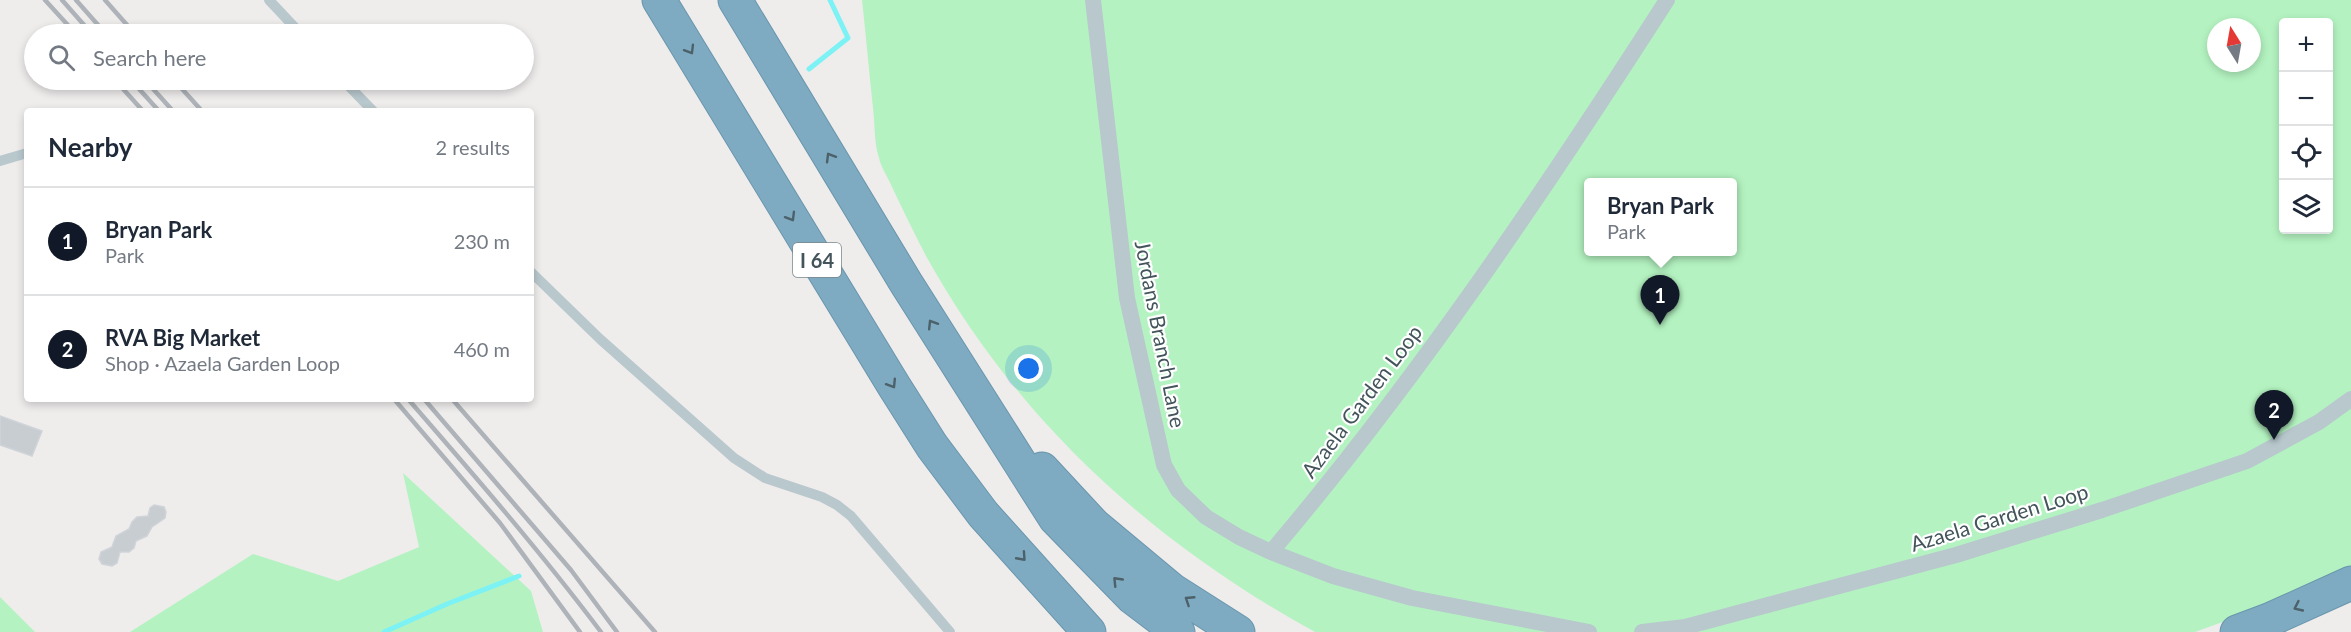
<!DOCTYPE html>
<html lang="en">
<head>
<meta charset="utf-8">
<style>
  :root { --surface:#fff; --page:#f2f2f3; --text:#1f2937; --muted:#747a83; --line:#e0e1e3; --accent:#111827 }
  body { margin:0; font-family:Lato,sans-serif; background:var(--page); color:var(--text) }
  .controls { position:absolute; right:18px; top:18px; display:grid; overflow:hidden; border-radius:6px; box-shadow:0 3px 9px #0003 }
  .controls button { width:54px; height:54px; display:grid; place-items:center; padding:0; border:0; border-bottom:2px solid var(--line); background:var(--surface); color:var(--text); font:30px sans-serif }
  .compass { position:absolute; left:2207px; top:18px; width:54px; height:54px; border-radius:50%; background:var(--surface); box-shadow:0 3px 9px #0003; rotate:349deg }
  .you { position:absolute; left:1029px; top:369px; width:21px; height:21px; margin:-15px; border:4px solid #fff; border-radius:50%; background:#1a73e8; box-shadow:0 0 0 9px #1a73e833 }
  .badge { display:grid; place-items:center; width:39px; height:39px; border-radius:50%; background:var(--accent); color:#fff; font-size:20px; font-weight:700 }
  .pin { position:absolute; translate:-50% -50px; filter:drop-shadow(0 2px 3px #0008) }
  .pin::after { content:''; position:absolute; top:32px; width:21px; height:18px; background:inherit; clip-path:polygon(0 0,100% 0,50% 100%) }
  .popup { position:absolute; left:1584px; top:178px; width:153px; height:78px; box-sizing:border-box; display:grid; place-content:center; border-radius:6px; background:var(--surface); filter:drop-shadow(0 2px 4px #0005); font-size:20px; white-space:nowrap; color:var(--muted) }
  .popup b { font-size:22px; color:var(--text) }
  .popup::after { content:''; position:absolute; left:50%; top:100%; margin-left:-12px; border:12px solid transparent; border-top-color:var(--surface) }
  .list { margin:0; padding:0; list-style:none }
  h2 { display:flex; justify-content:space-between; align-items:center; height:78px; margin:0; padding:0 24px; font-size:26px }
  h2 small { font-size:20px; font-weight:400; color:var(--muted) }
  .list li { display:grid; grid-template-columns:39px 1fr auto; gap:18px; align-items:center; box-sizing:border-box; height:108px; padding:0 24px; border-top:2px solid var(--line) }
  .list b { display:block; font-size:22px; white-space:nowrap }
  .list p { margin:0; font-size:20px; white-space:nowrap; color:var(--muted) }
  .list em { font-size:20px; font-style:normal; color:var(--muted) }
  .icon { flex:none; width:33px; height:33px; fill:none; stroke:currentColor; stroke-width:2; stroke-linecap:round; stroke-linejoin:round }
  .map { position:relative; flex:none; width:2351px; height:632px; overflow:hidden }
  .search { position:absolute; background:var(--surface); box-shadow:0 3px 9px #0003; left:24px; top:24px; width:510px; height:66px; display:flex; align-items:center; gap:15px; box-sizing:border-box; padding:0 21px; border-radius:33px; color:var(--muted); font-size:22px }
  .panel { position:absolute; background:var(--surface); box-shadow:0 3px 9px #0003; left:24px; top:108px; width:510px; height:294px; border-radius:6px }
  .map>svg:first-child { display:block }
  .green { fill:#b4f3c1; fill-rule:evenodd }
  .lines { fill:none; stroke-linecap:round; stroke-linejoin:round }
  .stream { stroke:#7cf2f5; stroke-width:5 }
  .building { fill:#c8cdd2; stroke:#cfd4d9; stroke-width:1.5 }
  .motorway-casing { stroke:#6996ad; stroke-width:35 }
  .service { stroke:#b8c8cd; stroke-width:10 }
  .pedestrian { stroke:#b8c8cd; stroke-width:16 }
  .motorway { stroke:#7eabc1; stroke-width:33 }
  .rail { stroke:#adb3b8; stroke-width:4.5 }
  .oneway { stroke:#4c616a }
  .labels { text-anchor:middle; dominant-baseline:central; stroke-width:4.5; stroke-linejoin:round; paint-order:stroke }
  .shield { fill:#fff; stroke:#7b878c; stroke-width:1.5 }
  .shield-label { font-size:20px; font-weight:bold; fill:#43545b }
  .street-label { font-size:21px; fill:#43545b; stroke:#fff }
</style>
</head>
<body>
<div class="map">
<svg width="2351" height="632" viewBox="0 0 2351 632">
  <rect width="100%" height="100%" fill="#efecec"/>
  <path class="green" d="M862 0H2351V568L2286 599 2195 632H1315C1151 542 1017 420 926 256 914 233 903 210 892 187 888 177 881 168 879 158 874 143 875 124 873 108 869 72 866 36 862 0ZM2284 22H2328V230H2284ZM2216 27H2252V63H2216ZM1588 182H1732V252H1588Z
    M403 473 531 591 543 632H130L253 554 338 581 419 547Z
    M0 597 35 632H0Z"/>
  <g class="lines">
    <path class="stream" d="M809 69 848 38 830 0
      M384 632 447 604 519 576"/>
  </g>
  <path class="building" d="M0 416 42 431 32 456 0 445Z
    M154 505 164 507 166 512 165 518 152 527 147 536 136 541 134 548 129 552H120L117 563 112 566 102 564 99 559 101 552 112 547 116 536 129 529 132 522 137 517 148 516 150 508Z"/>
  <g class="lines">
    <defs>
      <path id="motorway" d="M659 0 894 386 932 446 983 514 1089 632
        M735 0 906 283 1055 518 1132 597 1178 632
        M1042 469 1094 525 1172 590 1238 632
        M2237 632 2269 620 2351 583"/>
    </defs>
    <use href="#motorway" class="motorway-casing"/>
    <path class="service" d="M269 0 301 34
      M343 80 373 111
      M0 161 27 153
      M531 272 600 339 734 458 765 478 822 497 837 505 851 516 950 632"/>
    <path class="pedestrian" d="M1093 0 1127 298 1164 465 1178 490 1206 517 1239 537 1271 552
      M1589 632 1412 598 1333 576 1271 552C1418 379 1545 190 1667 0
      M1642 632 1685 627 1956 555 2102 510 2247 461 2319 422 2351 399"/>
    <use href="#motorway" class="motorway"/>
    <path class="rail" d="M45 0 76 34
      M62 0 92 34
      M76 0 106 34
      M105 0 135 34
      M115 80 143 111
      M131 80 159 111
      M145 80 173 111
      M174 80 202 111
      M394 399 500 523 580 632
      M408 399C474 475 540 551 601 632
      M424 399 571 570 617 632
      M452 399 655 632"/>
  </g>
  <defs><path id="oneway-chevron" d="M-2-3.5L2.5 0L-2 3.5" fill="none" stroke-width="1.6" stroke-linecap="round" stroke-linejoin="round" transform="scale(1.5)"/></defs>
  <g class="oneway">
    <use href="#oneway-chevron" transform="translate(690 50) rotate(59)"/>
    <use href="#oneway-chevron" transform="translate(830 157) rotate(-121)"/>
    <use href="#oneway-chevron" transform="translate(791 217) rotate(59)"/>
    <use href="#oneway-chevron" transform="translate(932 324) rotate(-122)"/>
    <use href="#oneway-chevron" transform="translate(892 384) rotate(58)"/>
    <use href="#oneway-chevron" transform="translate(1022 557) rotate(48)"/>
    <use href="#oneway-chevron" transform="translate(1117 581) rotate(-134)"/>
    <use href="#oneway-chevron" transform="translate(1189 600) rotate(-147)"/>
    <use href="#oneway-chevron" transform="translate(2298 607) rotate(155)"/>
  </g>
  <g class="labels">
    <rect class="shield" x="793" y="243" width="48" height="34" rx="4.5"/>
    <g class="shield-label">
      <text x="817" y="260">I 64</text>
    </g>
    <g class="street-label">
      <text transform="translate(1161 334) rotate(79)">Jordans Branch Lane</text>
      <text transform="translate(1361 401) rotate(-53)">Azaela Garden Loop</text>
      <text transform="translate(1999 517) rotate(-17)">Azaela Garden Loop</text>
    </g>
  </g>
</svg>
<div class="controls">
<button>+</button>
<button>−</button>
<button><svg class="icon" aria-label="locate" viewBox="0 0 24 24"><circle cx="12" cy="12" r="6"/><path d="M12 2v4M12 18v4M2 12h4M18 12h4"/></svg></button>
<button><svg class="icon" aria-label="layers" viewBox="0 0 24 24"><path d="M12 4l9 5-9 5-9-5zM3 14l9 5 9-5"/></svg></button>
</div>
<svg class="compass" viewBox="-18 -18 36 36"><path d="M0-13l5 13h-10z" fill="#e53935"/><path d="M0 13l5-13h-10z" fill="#747a83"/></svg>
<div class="you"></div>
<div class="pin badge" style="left:1660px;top:325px">1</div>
<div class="popup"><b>Bryan Park</b>Park</div>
<div class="pin badge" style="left:2274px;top:440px">2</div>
<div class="search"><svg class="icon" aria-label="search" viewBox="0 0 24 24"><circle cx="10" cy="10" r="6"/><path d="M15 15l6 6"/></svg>Search here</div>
<section class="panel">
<h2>Nearby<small>2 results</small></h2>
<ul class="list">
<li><span class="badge">1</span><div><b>Bryan Park</b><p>Park</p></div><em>230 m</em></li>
<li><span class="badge">2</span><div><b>RVA Big Market</b><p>Shop · Azaela Garden Loop</p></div><em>460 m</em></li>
</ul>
</section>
</div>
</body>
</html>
